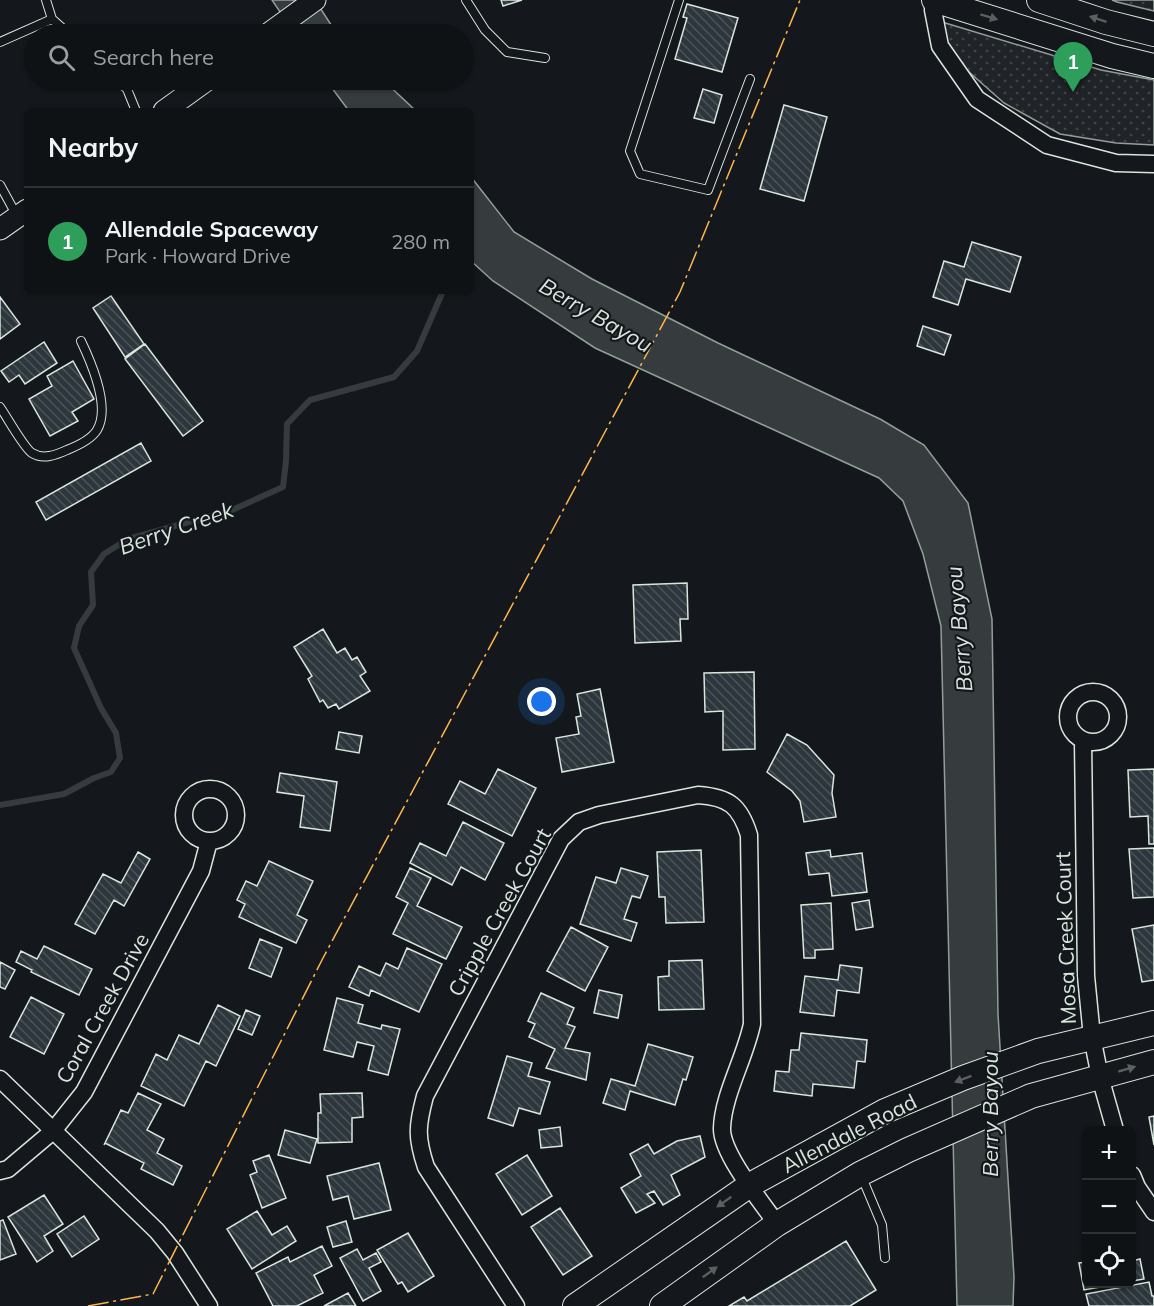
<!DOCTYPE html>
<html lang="en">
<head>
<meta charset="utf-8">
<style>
  :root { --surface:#0f1215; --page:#181b1e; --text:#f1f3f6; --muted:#9b9ea0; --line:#2f3234; --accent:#ea580c }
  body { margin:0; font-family:Mulish,sans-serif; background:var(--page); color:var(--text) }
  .controls { position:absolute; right:18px; bottom:18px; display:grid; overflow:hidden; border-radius:9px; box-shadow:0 2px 4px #0004 }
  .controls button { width:54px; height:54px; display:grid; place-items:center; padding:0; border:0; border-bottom:2px solid var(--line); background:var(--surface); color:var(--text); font:30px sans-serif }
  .you { position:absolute; left:542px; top:702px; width:21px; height:21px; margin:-15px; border:4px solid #fff; border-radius:50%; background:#1a73e8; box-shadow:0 0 0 9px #1a73e833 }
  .badge { display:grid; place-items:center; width:39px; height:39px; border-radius:50%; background:var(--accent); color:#fff; font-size:20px; font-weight:700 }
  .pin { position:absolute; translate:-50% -50px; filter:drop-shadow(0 2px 3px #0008) }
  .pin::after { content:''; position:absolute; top:32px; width:21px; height:18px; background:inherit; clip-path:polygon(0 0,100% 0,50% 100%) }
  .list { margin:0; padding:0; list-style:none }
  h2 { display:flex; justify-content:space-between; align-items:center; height:78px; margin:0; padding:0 24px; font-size:26px }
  h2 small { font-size:20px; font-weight:400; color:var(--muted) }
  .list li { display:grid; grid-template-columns:39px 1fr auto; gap:18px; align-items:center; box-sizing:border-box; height:108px; padding:0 24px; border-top:2px solid var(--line) }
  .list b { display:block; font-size:22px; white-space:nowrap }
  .list p { margin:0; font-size:20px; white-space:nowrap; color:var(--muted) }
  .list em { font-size:20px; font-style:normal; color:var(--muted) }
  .icon { flex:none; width:33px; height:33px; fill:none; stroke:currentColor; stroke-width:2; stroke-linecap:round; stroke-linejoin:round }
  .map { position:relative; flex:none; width:1154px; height:1306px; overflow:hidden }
  .search { position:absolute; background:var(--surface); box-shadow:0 2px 4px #0004; left:24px; top:24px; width:450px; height:66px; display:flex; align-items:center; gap:15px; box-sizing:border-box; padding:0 21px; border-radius:33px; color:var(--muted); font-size:22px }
  .panel { position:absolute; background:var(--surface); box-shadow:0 2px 4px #0004; left:24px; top:108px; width:450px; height:186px; border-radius:9px }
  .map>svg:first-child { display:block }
  .park { fill:url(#park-dots); stroke:#939e99; stroke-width:1.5 }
  .water { fill:#363b3e; stroke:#939e99; stroke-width:1.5 }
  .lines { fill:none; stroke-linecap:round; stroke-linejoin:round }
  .stream { stroke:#363b3e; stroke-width:6 }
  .building { fill:url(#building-back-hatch); stroke:#d8e6dc; stroke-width:1.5 }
  .service-casing { stroke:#d8e6dc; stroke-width:10 }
  .minor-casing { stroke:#d8e6dc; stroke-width:19 }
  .tertiary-casing { stroke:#d8e6dc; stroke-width:23 }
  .secondary-casing { stroke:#d8e6dc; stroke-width:26 }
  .service { stroke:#14181c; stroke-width:8 }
  .minor { stroke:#14181c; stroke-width:16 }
  .tertiary { stroke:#14181c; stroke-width:21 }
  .secondary { stroke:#14181c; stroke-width:24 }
  .power { stroke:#ffb74d; stroke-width:1.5; stroke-dasharray:21 4.5 3 4.5; stroke-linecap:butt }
  .oneway { fill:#59605f }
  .labels { text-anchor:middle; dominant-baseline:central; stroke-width:4.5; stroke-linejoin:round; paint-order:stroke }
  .street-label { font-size:21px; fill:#d8e6dc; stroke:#14181c }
  .water-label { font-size:22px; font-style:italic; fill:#d8e6dc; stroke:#14181c }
</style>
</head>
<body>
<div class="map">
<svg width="1154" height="1306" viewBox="0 0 1154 1306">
  <defs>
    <pattern id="park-dots" width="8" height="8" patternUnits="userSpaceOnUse" patternTransform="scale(1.5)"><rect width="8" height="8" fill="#202428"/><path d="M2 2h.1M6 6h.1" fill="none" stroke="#404447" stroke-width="1.8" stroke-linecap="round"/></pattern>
    <pattern id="building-back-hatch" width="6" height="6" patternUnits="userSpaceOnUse" patternTransform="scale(1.5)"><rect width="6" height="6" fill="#2c363c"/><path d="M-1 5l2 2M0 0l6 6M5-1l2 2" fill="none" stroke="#4a5358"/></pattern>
  </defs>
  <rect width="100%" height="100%" fill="#14181c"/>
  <path class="park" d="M1112 0H1154V11L1117 2Z
    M942 22 1101 70 1154 80V145L1116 143 1060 134 1004 103 969 72 947 48Z"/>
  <path class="water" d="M272 0H315L337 34H295Z
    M326 80H383L416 111H349Z
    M471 177 514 232 592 279 718 343 880 419 924 445 968 503 992 619 998 1014 1014 1277 1013 1306H957L941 626 923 554 903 501 879 478 595 348 493 281 471 261Z"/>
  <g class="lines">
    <path class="stream" d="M0 805 64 794 94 778 111 772 120 758 116 733 101 708 74 648 79 626 93 605 91 572 104 554 128 539 232 510 283 487 286 461 287 424 310 400 394 377 417 351 443 291"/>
  </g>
  <path class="building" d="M501 0H522L503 6Z
    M687 4 738 18 722 72 675 59 687 18 683 17Z
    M703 89 722 95 714 123 694 118Z
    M784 105 827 117 804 201 760 189Z
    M972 242 1021 257 1010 292 966 279 958 305 933 297 944 261 964 267Z
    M111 296 144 344 125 357 93 308Z
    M0 297 20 324 0 339Z
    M923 326 951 335 944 355 917 346Z
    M44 342 57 363 25 384 19 375 9 382 1 371Z
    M145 344 203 421 183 436 125 359Z
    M73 361 94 399 72 412 78 421 50 436 29 399 52 386 47 376Z
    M141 443 151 461 46 520 36 502Z
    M687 583 688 619H680L681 641 635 643 633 585Z
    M323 629 337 653 345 648 352 660 357 657 366 672 360 676 370 691 339 709 336 704 328 708 323 700 320 702 308 679 312 676 294 647Z
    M754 672 755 749 723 750V711L705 712 704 673Z
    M600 689 614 762 562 772 556 738 579 734 576 717 581 716 577 694Z
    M339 732 362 736 359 753 336 749Z
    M787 734 807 745 834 775 832 793 836 817 804 822 800 801 792 791 767 772Z
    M498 769 536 788 512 836 448 804 460 781 485 794Z
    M1154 769V844H1149L1148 816 1130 817 1128 770Z
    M280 773 337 782 330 831 300 827 304 796 277 792Z
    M463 822 504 843 485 880 461 867 452 885 410 863 420 843 446 856Z
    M1154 848V897L1133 898 1129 849Z
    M701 850 704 922 666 923 665 897H659L657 852Z
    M830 850 831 857 862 853 867 892 832 896 829 873 809 875 806 853Z
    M138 852 150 859 124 906 114 900 95 934 75 924 103 874 121 883Z
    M269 861 313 881 297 915 307 920 296 943 239 917 245 904 237 900 246 881 257 886Z
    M410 868 431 878 417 906 462 927 446 959 393 934 408 903 396 897Z
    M621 868 648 876 640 898 632 896 624 919 637 923 631 941 580 924 596 877 616 883Z
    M869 900 873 927 856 930 852 903Z
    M831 903 833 949 815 950V958H804L801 905Z
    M1154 925V980L1142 982 1132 929Z
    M571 927 608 947 585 991 547 971Z
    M260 939 282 948 271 977 249 968Z
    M44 946 92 969 79 995 31 972 32 970 16 962 21 951 37 959Z
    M407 948 442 964 419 1012 371 990 369 996 349 987 359 966 380 976 386 963 398 969Z
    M702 960 704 1009 659 1010 658 977 669 976V961Z
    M0 962 15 970 5 989 0 987Z
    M840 965 862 968 859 993 837 990 834 1016 800 1012 805 976 838 980Z
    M599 990 622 995 618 1018 594 1013Z
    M541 993 574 1008 567 1024 575 1027 565 1048 590 1053 586 1080 546 1068 555 1049 529 1037 535 1024 528 1021Z
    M31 997 64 1014 44 1054 10 1037Z
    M337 998 363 1005 358 1023 381 1029 382 1025 400 1029 388 1075 368 1070 374 1046 357 1042 353 1057 324 1050Z
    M218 1005 240 1016 216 1066 206 1061 184 1106 141 1086 156 1054 167 1060 179 1035 199 1044Z
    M246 1010 260 1016 252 1035 238 1029Z
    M801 1033 867 1040 865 1062 857 1061 854 1088 813 1084 812 1096 774 1091 776 1071 789 1072 791 1050H799Z
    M648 1044 693 1057 686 1080 683 1079 675 1105 630 1091 625 1110 603 1103 611 1079 635 1086Z
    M507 1056 532 1063 528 1076 550 1082 540 1114 519 1108 513 1126 488 1118Z
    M138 1093 161 1104 147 1130 164 1139 157 1153 182 1166 173 1185 141 1169 144 1163 105 1143 104 1145 121 1110 128 1113Z
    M362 1093 363 1117 352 1118V1142L318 1143V1113H321L320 1094Z
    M1154 1116V1145L1149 1117Z
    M560 1127 562 1146 541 1148 539 1130Z
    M285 1130 317 1139 310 1163 278 1155Z
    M700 1136 705 1157 671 1175 680 1195 663 1205 654 1191 647 1194 655 1203 636 1213 621 1188 641 1176 630 1154 648 1144 654 1154 677 1141Z
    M269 1155 286 1198 262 1208 250 1175 257 1172 253 1161Z
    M527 1155 552 1196 522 1215 496 1174Z
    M379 1163 391 1210 354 1219 348 1196 333 1200 327 1176Z
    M44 1195 63 1224 44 1236 53 1251 37 1262 8 1217Z
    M560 1208 592 1256 563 1275 531 1227Z
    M257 1211 272 1235 287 1226 296 1241 252 1269 227 1229Z
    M84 1216 99 1239 72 1257 57 1234Z
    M3 1220 16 1254 0 1260V1221Z
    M346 1221 352 1242 333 1247 327 1227Z
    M408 1233 434 1276 408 1292 402 1282 398 1284 377 1250Z
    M846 1241 876 1290 850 1306H729L744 1297 747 1301Z
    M322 1246 332 1266 314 1275 323 1293 297 1306H273L256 1273 288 1257 290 1262Z
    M357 1249 363 1260 376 1253 381 1262 369 1268 381 1291 363 1301 340 1258Z
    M1140 1259 1144 1279 1132 1281V1261Z
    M1086 1262V1284H1117L1084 1290 1079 1263Z
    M1149 1282 1152 1296H1154V1306H1089L1086 1294Z
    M348 1293 356 1306H324Z"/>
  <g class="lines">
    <defs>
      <path id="service" d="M46 0 52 19 69 34
        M466 0 485 30 507 52 545 58
        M679 0 630 151 640 174 708 190 750 79
        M0 42 52 19
        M117 80 127 89 136 111
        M0 185 17 216
        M0 407C7 417 24 448 32 453 43 460 56 455 67 450 77 446 91 440 97 430 111 407 91 362 81 341
        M861 1175 882 1225 885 1258"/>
      <path id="minor" d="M934 0 933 10 940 46 977 99 1047 145 1116 163 1154 164
        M1068 717a25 25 0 1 1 50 0a25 25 0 1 1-50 0Z
        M1083 740 1086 976 1092 1037 1100 1077 1115 1130
        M184 815a26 26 0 1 1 52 0a26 26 0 1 1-52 0Z
        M0 1079 157 1231 175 1253 209 1306
        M0 1171 8 1169 53 1131 84 1092 201 871 209 841
        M1132 1175 1137 1187 1154 1212
        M516 1306 426 1167C416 1137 417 1126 425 1096L561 839 579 822 599 815 698 795C729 797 740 806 749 835L752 1024C745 1058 723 1095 722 1128 721 1153 762 1203 777 1224"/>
      <path id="tertiary" d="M268 34 315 0
        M164 111 207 80
        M0 229 27 210"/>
      <path id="secondary" d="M934 0 1112 56 1154 66
        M1039 0 1106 22 1154 34
        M575 1306 750 1185 885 1111 963 1078 1038 1051 1154 1023
        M662 1306 777 1224 860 1174 908 1150 1031 1096 1154 1062"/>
    </defs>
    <use href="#service" class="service-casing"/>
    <use href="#minor" class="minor-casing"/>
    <use href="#tertiary" class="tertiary-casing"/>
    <use href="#secondary" class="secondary-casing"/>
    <use href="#service" class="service"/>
    <use href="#minor" class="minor"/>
    <use href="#tertiary" class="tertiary"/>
    <use href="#secondary" class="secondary"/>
    <path class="power" d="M88 1306 153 1294 323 958 680 292 800 0"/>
  </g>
  <defs><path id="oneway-solid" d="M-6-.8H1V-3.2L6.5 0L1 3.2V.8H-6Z" transform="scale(1.5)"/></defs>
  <g class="oneway">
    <use href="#oneway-solid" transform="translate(989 17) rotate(17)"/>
    <use href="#oneway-solid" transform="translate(1098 19) rotate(-162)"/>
    <use href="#oneway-solid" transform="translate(1127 1069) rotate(-16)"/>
    <use href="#oneway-solid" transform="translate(963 1079) rotate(159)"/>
    <use href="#oneway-solid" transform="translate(724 1202) rotate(145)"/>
    <use href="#oneway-solid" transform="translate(710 1272) rotate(-36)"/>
  </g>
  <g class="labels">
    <g class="street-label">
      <text transform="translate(499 912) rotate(-61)">Cripple Creek Court</text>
      <text transform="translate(1065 938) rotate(-92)">Mosa Creek Court</text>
      <text transform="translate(102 1008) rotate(-61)">Coral Creek Drive</text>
      <text transform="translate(849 1133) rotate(-27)">Allendale Road</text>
    </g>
    <g class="water-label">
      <text transform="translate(596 315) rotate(30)">Berry Bayou</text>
      <text transform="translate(176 528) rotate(-19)">Berry Creek</text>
      <text transform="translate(959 629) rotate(-95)">Berry Bayou</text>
      <text transform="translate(990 1114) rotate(-90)">Berry Bayou</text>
    </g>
  </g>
</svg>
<div class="controls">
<button>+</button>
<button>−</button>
<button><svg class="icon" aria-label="locate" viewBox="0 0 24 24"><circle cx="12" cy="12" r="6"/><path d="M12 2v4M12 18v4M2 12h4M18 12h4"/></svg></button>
</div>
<div class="you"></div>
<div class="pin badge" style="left:1073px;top:92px;background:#2e9e5b">1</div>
<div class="search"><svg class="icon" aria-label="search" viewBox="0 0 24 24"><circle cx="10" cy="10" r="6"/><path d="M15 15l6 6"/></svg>Search here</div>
<section class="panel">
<h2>Nearby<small></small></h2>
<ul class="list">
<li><span class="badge" style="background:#2e9e5b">1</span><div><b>Allendale Spaceway</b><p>Park · Howard Drive</p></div><em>280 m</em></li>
</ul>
</section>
</div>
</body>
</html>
